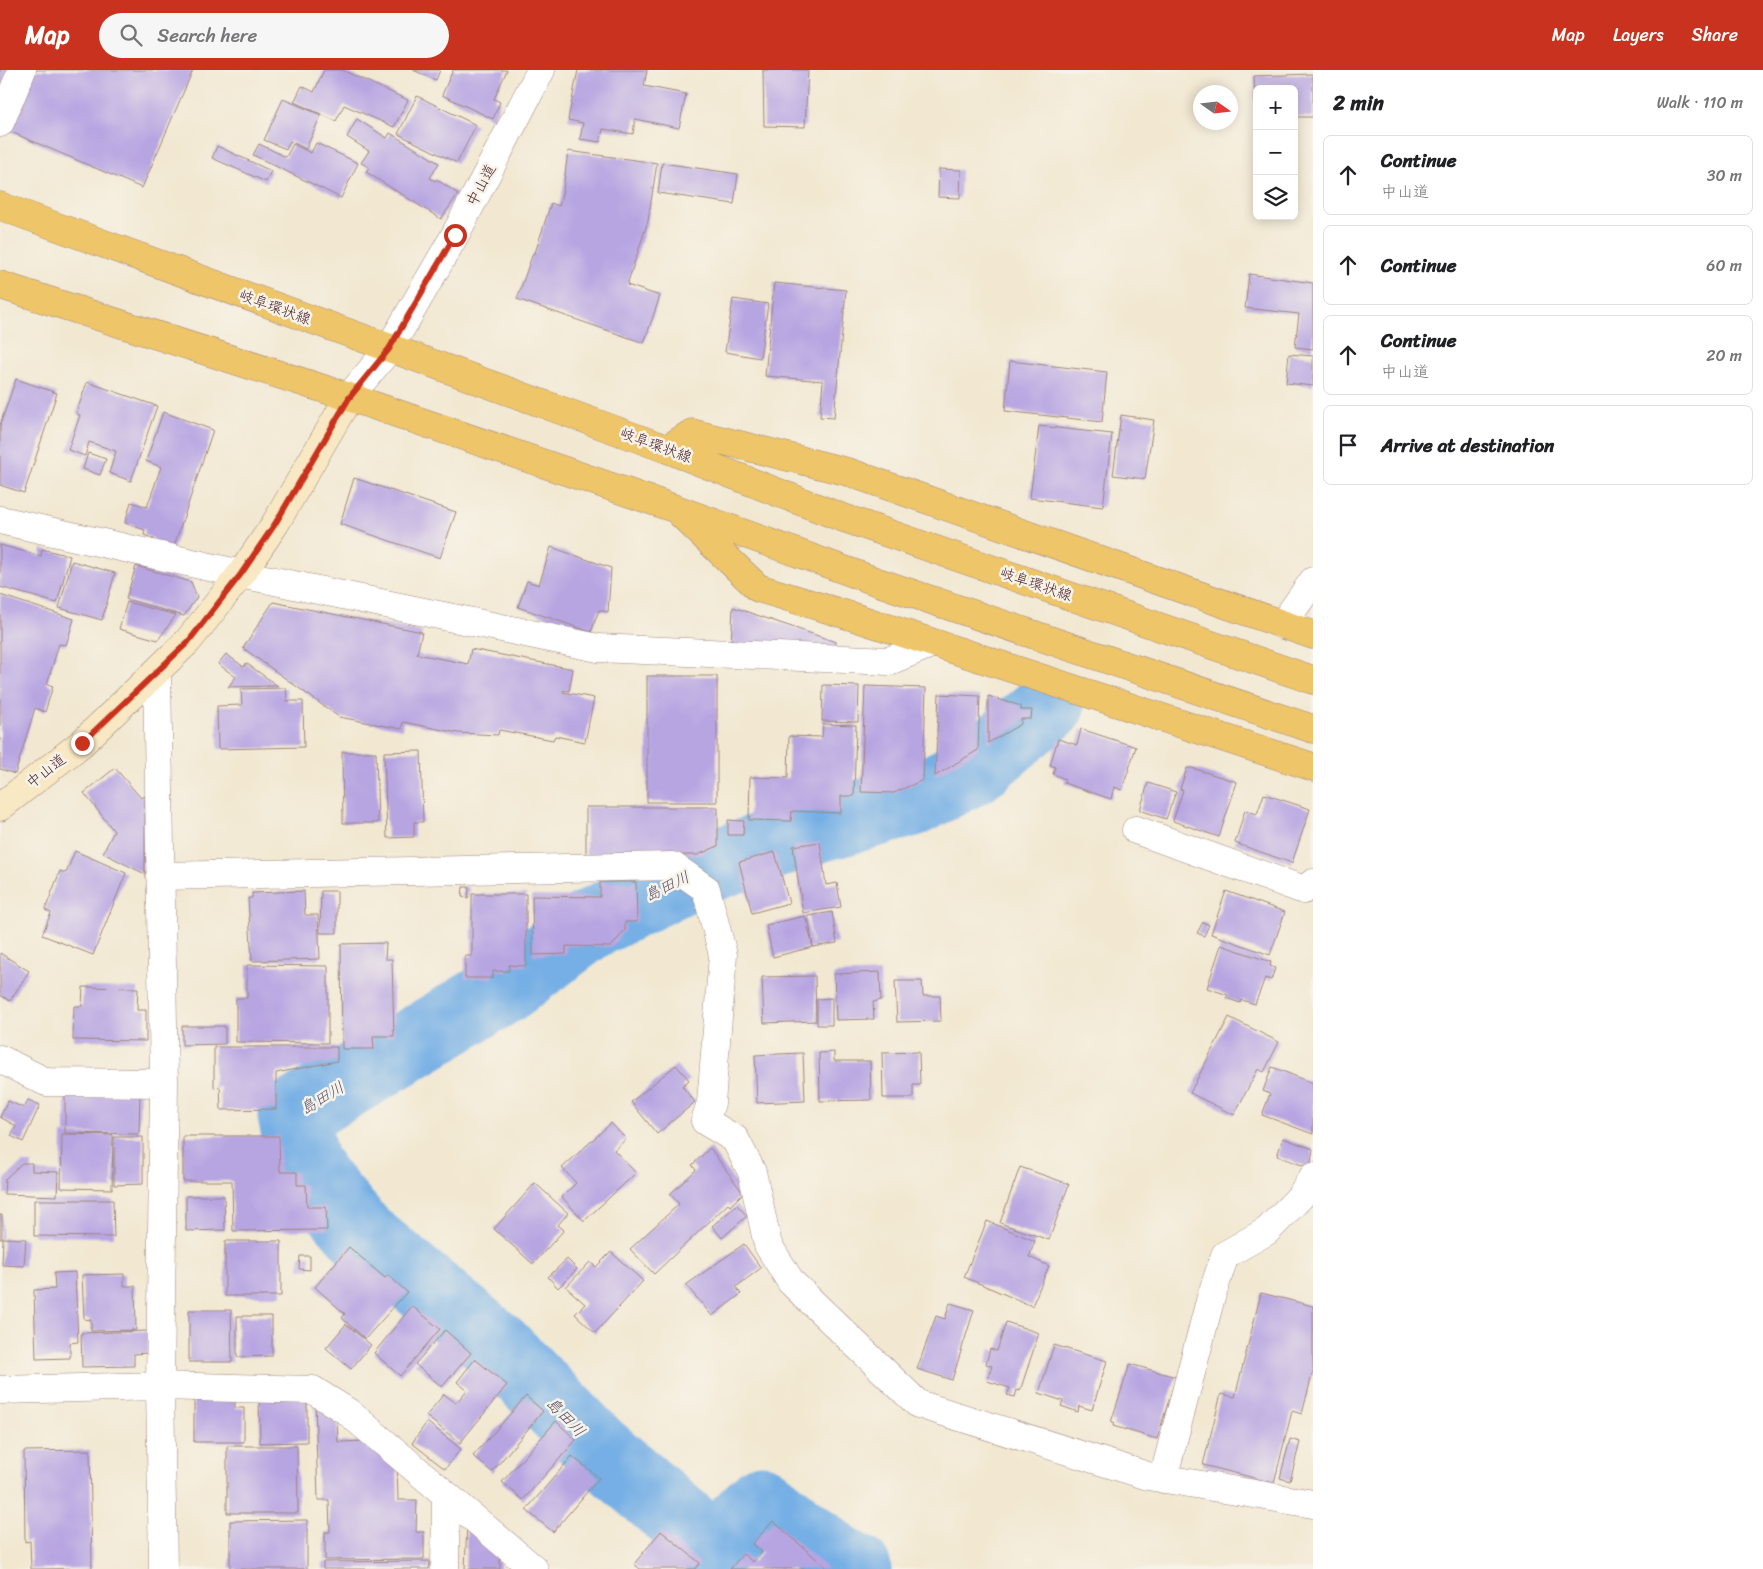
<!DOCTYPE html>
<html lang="en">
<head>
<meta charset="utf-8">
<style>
  :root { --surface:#fff; --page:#f6f6f6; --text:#202124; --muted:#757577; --line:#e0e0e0; --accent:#c8321e }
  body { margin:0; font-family:Sriracha,"Klee One",sans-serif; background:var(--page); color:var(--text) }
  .controls { position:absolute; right:15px; top:15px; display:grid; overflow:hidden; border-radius:8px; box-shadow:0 2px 12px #0003 }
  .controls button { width:45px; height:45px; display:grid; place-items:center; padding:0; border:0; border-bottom:1px solid var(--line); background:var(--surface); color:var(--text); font:25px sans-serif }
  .compass { position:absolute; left:1193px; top:15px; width:45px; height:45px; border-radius:50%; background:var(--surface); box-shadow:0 2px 12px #0003; rotate:104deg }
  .stop { position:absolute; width:15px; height:15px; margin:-11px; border:4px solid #c8321e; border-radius:50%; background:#fff }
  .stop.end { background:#c8321e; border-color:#fff; box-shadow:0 1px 5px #0008 }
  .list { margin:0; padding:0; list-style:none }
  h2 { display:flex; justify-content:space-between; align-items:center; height:65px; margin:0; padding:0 20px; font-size:21px }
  h2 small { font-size:16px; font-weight:400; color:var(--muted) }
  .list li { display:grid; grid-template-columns:32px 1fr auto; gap:15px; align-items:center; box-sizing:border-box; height:80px; margin:0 10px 10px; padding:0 10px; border:1px solid var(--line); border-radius:8px }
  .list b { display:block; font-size:19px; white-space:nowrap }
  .list p { margin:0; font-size:16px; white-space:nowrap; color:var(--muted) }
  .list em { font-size:16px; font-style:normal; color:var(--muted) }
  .icon { flex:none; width:28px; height:28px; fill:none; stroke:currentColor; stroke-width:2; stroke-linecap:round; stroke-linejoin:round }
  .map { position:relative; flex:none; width:1313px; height:1499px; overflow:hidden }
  header { display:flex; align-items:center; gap:30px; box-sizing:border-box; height:70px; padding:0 25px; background:var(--accent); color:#fff }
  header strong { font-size:24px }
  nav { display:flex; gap:28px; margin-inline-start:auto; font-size:18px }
  .search { width:350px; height:45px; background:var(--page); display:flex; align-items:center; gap:12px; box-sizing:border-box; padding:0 18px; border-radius:28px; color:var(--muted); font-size:19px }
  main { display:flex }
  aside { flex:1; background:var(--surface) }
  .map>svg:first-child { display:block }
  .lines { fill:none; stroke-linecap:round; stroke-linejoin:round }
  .river { stroke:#74afe5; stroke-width:71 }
  .building { fill:#b7a5e2 }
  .street-casing { stroke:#9e847e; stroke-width:29 }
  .secondary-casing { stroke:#9e847e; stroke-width:29 }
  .primary-casing { stroke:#9e847e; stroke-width:29 }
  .street { stroke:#fff; stroke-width:28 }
  .secondary { stroke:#f8e8c3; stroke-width:28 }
  .primary { stroke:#eec569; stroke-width:28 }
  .route { stroke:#c8321e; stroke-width:6 }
  .labels { text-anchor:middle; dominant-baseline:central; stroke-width:5; stroke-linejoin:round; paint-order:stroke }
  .street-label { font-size:15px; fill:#4a1f2b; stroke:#f7f3e8 }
  .water-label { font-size:16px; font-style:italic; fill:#59516c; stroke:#f7f3e8 }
</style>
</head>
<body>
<header>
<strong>Map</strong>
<div class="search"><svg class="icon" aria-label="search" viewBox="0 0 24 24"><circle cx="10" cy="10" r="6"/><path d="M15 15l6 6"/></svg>Search here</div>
<nav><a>Map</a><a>Layers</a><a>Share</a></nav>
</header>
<main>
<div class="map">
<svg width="1313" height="1499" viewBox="0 0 1313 1499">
  <rect width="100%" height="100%" fill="#f7f3e8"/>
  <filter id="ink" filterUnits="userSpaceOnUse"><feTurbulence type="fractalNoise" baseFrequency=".02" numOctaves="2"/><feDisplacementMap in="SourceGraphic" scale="10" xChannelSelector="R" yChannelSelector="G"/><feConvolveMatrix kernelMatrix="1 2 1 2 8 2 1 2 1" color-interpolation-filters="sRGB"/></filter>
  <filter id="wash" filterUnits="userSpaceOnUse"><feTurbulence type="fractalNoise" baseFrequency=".0096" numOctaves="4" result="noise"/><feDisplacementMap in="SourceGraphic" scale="20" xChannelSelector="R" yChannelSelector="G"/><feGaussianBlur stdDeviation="1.12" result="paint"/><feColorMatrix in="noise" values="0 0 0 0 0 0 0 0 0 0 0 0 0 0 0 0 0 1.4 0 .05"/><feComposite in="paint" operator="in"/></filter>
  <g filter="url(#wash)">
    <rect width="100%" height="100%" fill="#f2e8d2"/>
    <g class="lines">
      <path class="river" d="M856 1499 838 1490 762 1430 714 1478 597 1378 499 1278 363 1166 319 1115 303 1092 293 1045 505 918 589 855 690 804 819 757 913 731 973 700 1049 636"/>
    </g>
    <g id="blocks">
      <path class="building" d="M0 0H15L0 34Z
        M29 0H193L142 118 4 59Z
        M324 0H342L408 30 394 57 344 35 336 51 294 32 302 16 314 22Z
        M413 0H440L436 10Z
        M453 0H507L494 29 500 32 493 49 442 25Z
        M578 0H647L644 16 686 24 679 58 635 49 633 64 603 59 600 72 580 69 583 53 568 50Z
        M763 0H808L805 57 764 56Z
        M1313 4V47H1294V19H1257L1255 34 1254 6Z
        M417 26 476 55 457 93 398 64Z
        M283 29 321 45 306 79 290 71 286 79 264 70Z
        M357 49 387 68 390 63 439 93 430 108 435 111 436 109 458 124 441 149 366 102 369 97 361 93 369 81 347 67Z
        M316 73 358 93 341 128 253 85 259 74 286 87 293 74 311 83Z
        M217 76 271 101 266 112 212 88Z
        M568 81 657 93 648 151 627 215 660 226 644 273 517 229 533 183H535L551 133 559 136 563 120Z
        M662 93 738 104 734 134 658 123Z
        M939 99 961 100 960 128 938 127Z
        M1249 204 1313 213V279L1295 277 1299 244 1245 238Z
        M774 213 846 220 834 348 820 347 823 311 765 306Z
        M733 229 768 234 760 288 725 282Z
        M1289 284 1313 286V316L1286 313Z
        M1010 291 1107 302 1102 352 1005 341Z
        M16 309 57 323 24 423 0 415V355Z
        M87 312 157 336 131 411 109 403 116 381 89 372 85 386 68 380 80 345 76 344Z
        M163 342 213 360 170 488 150 481 154 469 144 465 145 460 125 453 131 432 147 437 161 397 146 391Z
        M1121 345 1154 350 1145 409 1113 405Z
        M1039 356 1112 364 1103 437 1030 428Z
        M88 383 106 389 100 405 83 399Z
        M354 408 456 442 440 488 340 454Z
        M0 475 41 486 42 479 70 486 57 533 0 517Z
        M551 477 611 498 608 542 599 540 591 562 518 537 527 511 539 515Z
        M72 491 115 503 102 550 59 538Z
        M136 496 191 512 197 527 184 546 126 529Z
        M0 525 74 549 66 575 59 574 47 614 53 616 45 642 35 638 15 704 0 699Z
        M127 532 176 545 158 570 119 559Z
        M273 532 422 562 417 584 468 594 471 579 573 599 569 621 564 620 563 622 594 628 585 672 555 666 553 670 499 660 498 665 458 663 403 652 402 659 339 647 243 578Z
        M733 537 836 572V581L731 576Z
        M226 584 244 597 246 593 278 616 228 617 236 607 218 594Z
        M647 606H717V732H647Z
        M823 615 859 616 858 652 822 651Z
        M865 616 926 618 923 710 894 723 861 722Z
        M286 618 287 631H303L304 677 218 679 217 636 242 635 241 619Z
        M939 624 980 626 978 680 935 706Z
        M988 626 1021 636V640H1032L1031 649H1021V654L988 673Z
        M823 654 856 655 854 726H841V743L792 741 791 751 749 750 750 707 788 708 789 666 822 667Z
        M1081 659 1136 677 1122 720 1114 717 1111 729 1064 713 1065 709 1053 704 1055 697 1050 695 1058 669 1077 675Z
        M421 681 423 752H414V767L387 768 384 682Z
        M342 682H376L378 753H343Z
        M115 698 141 728 145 726V804L103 783 114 761 84 723Z
        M1187 698H1192L1237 712 1219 767 1173 751 1183 720 1180 719Z
        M1148 713 1176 722 1166 749 1140 740Z
        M1264 724 1310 739 1292 793 1235 773 1245 740 1257 744Z
        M586 737H718V776L698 785 586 786Z
        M728 750 744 751 743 765H728Z
        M820 772 826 815 837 813 841 837 803 843 793 776Z
        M75 781 126 803 93 885 42 865 51 843 45 840 60 801 66 803Z
        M775 782 789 833 752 843 739 792Z
        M600 812H636L637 852H625V860L611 877 566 876V884L533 885 532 826 600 827Z
        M463 817H469L468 828 462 827Z
        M304 821 305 845H318L320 889 252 891 248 828H252V823Z
        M321 821H337V863H320Z
        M1226 821 1285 842 1270 885 1211 864Z
        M472 824H526V896L509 895V901H493V908H465V886H472Z
        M832 842 837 873 813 877 808 846Z
        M805 846 813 877 773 887 766 855Z
        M1203 852 1209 855 1204 866 1197 863Z
        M386 873 385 889H392L394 966H373L374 979H342L341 874Z
        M1221 875 1271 892 1270 896 1275 898 1271 910 1265 908 1255 934 1242 930 1240 933 1226 928 1228 925 1207 918Z
        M0 883 29 901 10 931 0 925Z
        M247 895 328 896V973L236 972V928H247Z
        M880 902 881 930 873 932 874 949 836 950 834 904Z
        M815 906 816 951 764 953 762 907Z
        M895 911H922L923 926H940L941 951 897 952Z
        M83 917 138 918 137 940H146V971L73 970 74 936H82Z
        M832 928V955H817V929Z
        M1229 947 1279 972 1264 1002 1258 999 1234 1045 1190 1023Z
        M182 956H225V974L182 975Z
        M214 977H337V991L276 1003V1039L221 1040 220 1017 214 1018Z
        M834 982V991H870L871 1030 820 1031 819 983Z
        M919 982 920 1015H913V1028H883L882 983Z
        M803 983 805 1031 757 1033 755 985Z
        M676 995 689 1010 682 1016 695 1032 657 1064 631 1032Z
        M1272 997 1313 1013V1064L1262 1045 1270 1024 1263 1021Z
        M65 1020 140 1021 139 1064 65 1063Z
        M28 1030 40 1035 23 1072 11 1066 16 1056 0 1047 8 1031 24 1038Z
        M611 1053 626 1069 614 1080 636 1103 584 1151 562 1127 576 1113 562 1098Z
        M62 1064 113 1065 112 1119 61 1118Z
        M183 1066H279L280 1102H297V1115H306L307 1137H326L327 1160 233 1161 232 1111H183Z
        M114 1067H143V1114L114 1115Z
        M1283 1068 1313 1079 1310 1098 1277 1086Z
        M710 1078 743 1123 730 1136 728 1134 654 1204 630 1179 679 1134 670 1124 696 1100 692 1095Z
        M22 1093H32V1101L58 1102 57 1126 4 1124 5 1109Z
        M1020 1097 1069 1114 1049 1170 1000 1153Z
        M535 1113 568 1143 558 1155 564 1160 533 1194 494 1159Z
        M186 1126H224L225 1160 186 1161Z
        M34 1130H113L114 1167 34 1166Z
        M737 1135 747 1146 722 1168 712 1156Z
        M0 1145H2V1169H0Z
        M987 1151 1035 1171 1029 1187 1049 1196 1032 1236 964 1207Z
        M3 1168 26 1169 24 1196 2 1195Z
        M225 1171H281V1226H225Z
        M744 1174 761 1198 736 1217 741 1224 712 1246 686 1215Z
        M349 1177 385 1208 388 1205 407 1222 365 1269 342 1248 345 1244 315 1217Z
        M611 1182 643 1211 595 1263 575 1244 585 1234 566 1217 590 1192 596 1197Z
        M300 1186H310V1200L299 1199Z
        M567 1189 577 1199 558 1218 548 1207Z
        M75 1202 78 1272 70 1273V1288L36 1289 34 1220 55 1219 54 1203Z
        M124 1204V1216H135L136 1260 91 1261V1250L84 1249 82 1205Z
        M1261 1223 1313 1236V1301L1302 1344 1292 1341 1274 1413 1203 1395 1221 1324 1235 1327Z
        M950 1233 974 1240 952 1310 917 1299 936 1246 945 1249Z
        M412 1236 440 1259 400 1306 374 1283Z
        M189 1240H231L232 1292H189Z
        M237 1246H272V1286L237 1287Z
        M1006 1252 1039 1263 1020 1321 1017 1320 1015 1327 1007 1325 1010 1318 987 1311 992 1296 986 1294 990 1279 997 1281Z
        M346 1254 371 1275 351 1299 326 1278Z
        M445 1260 471 1283 442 1317 415 1294Z
        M148 1261V1283L134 1284V1296L82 1297 81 1263Z
        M1054 1275 1107 1291 1092 1340 1079 1336 1078 1342 1061 1336 1063 1331 1039 1323Z
        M475 1289 507 1315 460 1373 426 1346 444 1324 456 1333 467 1320 457 1312Z
        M1130 1294 1176 1307 1157 1369 1113 1356 1114 1352H1111Z
        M194 1320H235V1338H244V1372H194Z
        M526 1326 543 1341 492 1402 473 1386Z
        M307 1327V1372L260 1373 259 1328Z
        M315 1330 337 1347 338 1372 369 1371 397 1394 398 1430H417L416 1462H424V1489L325 1490V1462H330L329 1430H318Z
        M556 1351 576 1370 523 1430 502 1412Z
        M427 1352 461 1379 445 1399 412 1373Z
        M1290 1369 1300 1372 1290 1411 1280 1408Z
        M227 1376H297L298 1443H227Z
        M90 1380 92 1498 31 1499 30 1471 25 1472 24 1381Z
        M572 1386 599 1408 553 1462 526 1440Z
        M307 1450V1499H230V1451Z
        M773 1451 827 1498 826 1499H730L743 1484 753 1492 762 1482 752 1474Z
        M467 1453 500 1482V1499H465Z
        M661 1461 700 1493 695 1499H640L634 1494Z
        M430 1491 429 1499H323V1492Z"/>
    </g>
  </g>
  <g filter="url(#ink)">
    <use href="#blocks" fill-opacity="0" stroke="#9e847e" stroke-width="1"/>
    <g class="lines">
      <defs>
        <path id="street" d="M0 53 22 0
          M349 327 389 279 455 165 541 0
          M0 450 241 504 598 578 889 591 933 573
          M1282 555 1313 511
          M157 603 164 1013 160 1316 163 1499
          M1136 760 1304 820 1313 813
          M160 806 673 796 706 819 723 885 711 1033 705 1051 735 1069 752 1102 768 1175 791 1212 918 1334 1148 1406 1313 1434
          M0 989 46 1012 164 1013
          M0 1320 160 1316 313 1320 348 1342 534 1499
          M1163 1409 1211 1227 1225 1185 1267 1161 1300 1127 1313 1107
          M445 1499 446 1426"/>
        <path id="secondary" d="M0 737 82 673 188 571 241 504 275 454 349 327"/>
        <path id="primary" d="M0 136 667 379 838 446 1313 610
          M0 215 349 327 676 439 875 511 1313 659
          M667 379 692 363 848 402 1313 565
          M682 445 758 518 857 548 1313 697"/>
      </defs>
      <use href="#street" class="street-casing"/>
      <use href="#secondary" class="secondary-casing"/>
      <use href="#primary" class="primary-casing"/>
      <use href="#street" class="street"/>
      <use href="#secondary" class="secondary"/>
      <use href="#primary" class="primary"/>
    </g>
  </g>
  <g class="lines" filter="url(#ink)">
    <path class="route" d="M82 673 188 572 241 504 275 454 349 328 389 279 455 165"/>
  </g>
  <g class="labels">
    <g class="street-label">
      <text transform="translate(481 115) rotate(-62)">中山道</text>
      <text transform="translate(275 237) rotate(20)">岐阜環状線</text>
      <text transform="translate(656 375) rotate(20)">岐阜環状線</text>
      <text transform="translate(1036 514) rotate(19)">岐阜環状線</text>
      <text transform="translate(46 701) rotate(-38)">中山道</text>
    </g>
    <g class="water-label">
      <text transform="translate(667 816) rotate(-26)">島田川</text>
      <text transform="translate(322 1028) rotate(-31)">島田川</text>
      <text transform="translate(566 1347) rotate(46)">島田川</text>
    </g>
  </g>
</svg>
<div class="controls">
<button>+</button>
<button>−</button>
<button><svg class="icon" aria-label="layers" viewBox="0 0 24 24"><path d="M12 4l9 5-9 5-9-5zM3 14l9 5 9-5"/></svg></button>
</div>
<svg class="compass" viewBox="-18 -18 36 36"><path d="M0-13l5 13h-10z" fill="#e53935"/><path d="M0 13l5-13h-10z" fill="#757577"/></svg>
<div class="stop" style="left:455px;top:165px"></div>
<div class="stop end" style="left:82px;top:673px"></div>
</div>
<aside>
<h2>2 min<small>Walk · 110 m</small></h2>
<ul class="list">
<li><svg class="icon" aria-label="ahead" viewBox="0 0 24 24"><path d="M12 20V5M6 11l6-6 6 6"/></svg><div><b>Continue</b><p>中山道</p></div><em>30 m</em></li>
<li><svg class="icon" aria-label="ahead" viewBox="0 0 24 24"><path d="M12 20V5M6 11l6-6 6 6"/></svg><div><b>Continue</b></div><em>60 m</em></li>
<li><svg class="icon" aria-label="ahead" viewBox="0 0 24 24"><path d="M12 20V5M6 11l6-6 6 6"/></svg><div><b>Continue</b><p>中山道</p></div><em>20 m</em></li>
<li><svg class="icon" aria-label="arrive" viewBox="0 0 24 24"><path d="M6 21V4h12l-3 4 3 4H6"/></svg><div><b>Arrive at destination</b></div></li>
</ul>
</aside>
</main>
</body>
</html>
